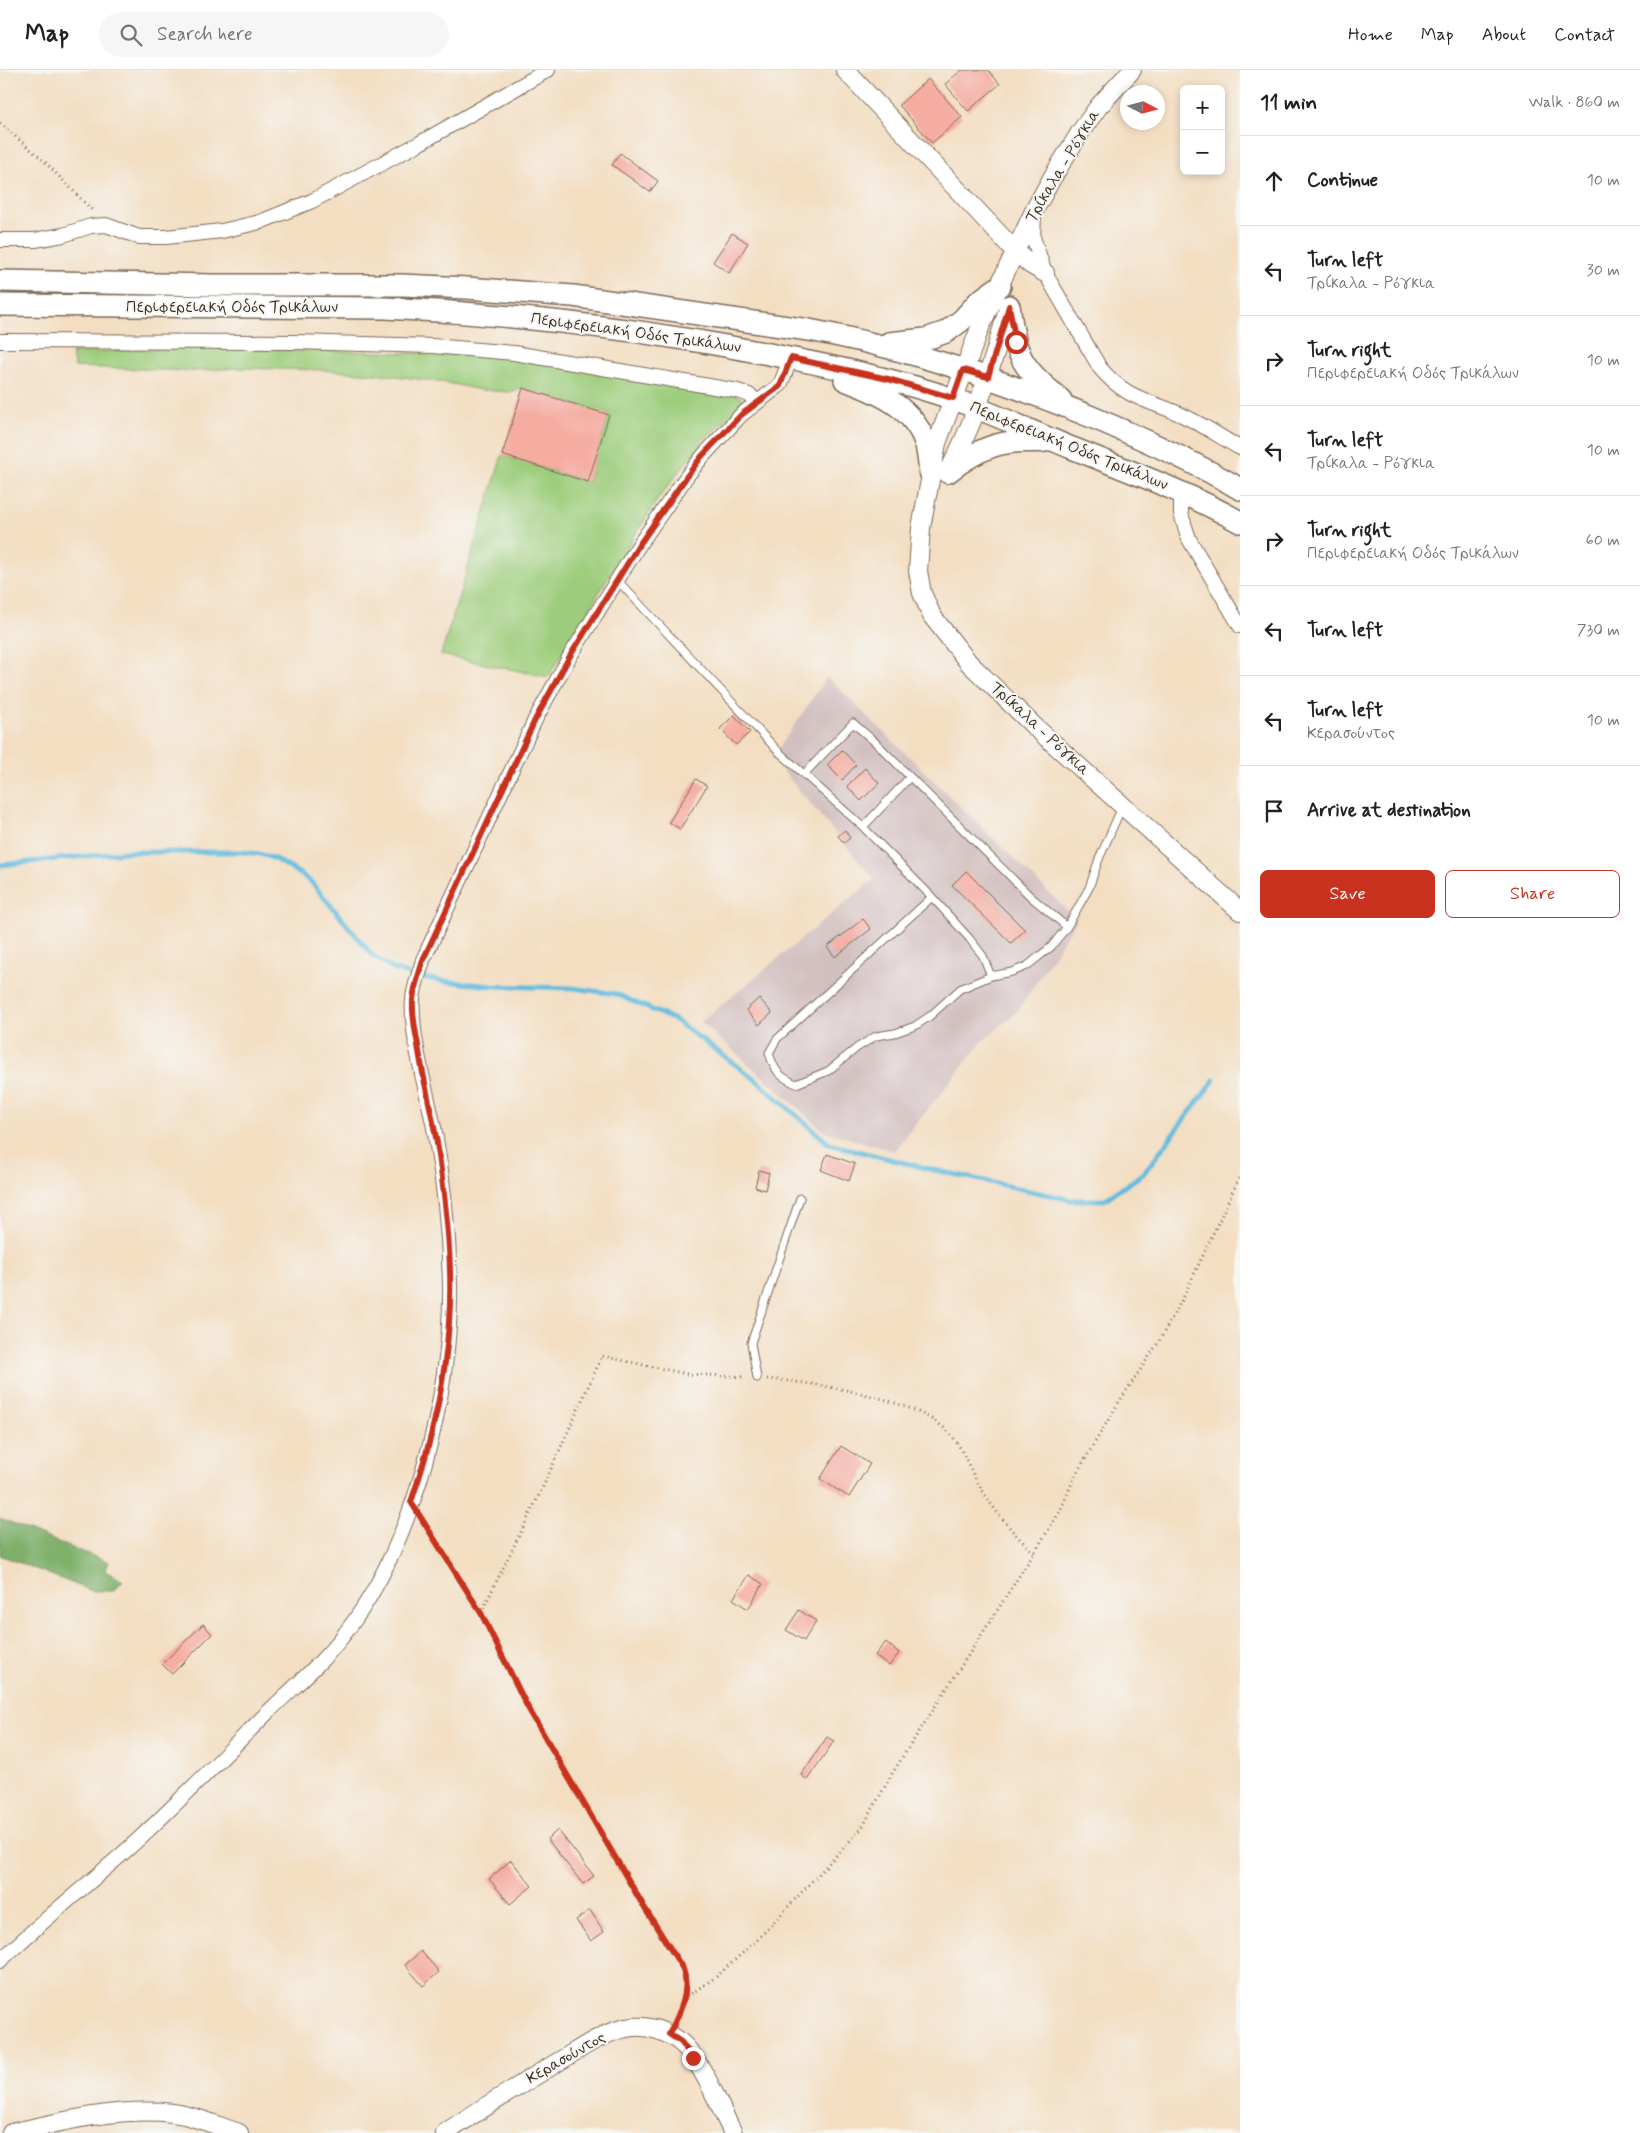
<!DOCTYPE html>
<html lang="en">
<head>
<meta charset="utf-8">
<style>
  :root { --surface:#fff; --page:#f6f6f6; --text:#222; --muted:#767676; --line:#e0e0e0; --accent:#c8321e }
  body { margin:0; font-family:Mynerve,sans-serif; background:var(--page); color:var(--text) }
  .controls { position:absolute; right:15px; top:15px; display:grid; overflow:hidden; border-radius:8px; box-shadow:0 2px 8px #0003 }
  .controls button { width:45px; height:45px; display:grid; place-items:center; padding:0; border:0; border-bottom:1px solid var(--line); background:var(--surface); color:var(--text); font:25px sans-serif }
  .compass { position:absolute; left:1120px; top:15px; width:45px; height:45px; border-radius:50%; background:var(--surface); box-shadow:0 2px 8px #0003; rotate:96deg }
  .stop { position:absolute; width:15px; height:15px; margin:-11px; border:4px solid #c8321e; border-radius:50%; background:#fff }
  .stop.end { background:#c8321e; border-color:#fff; box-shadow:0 1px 5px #0008 }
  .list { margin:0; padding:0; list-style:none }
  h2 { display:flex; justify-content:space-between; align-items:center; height:65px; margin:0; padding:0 20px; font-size:21px }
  h2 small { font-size:16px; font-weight:400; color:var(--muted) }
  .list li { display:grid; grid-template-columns:32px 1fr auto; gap:15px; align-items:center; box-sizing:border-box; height:90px; padding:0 20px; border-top:1px solid var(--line) }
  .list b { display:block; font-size:19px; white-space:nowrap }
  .list p { margin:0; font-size:16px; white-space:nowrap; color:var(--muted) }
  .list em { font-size:16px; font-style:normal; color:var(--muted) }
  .actions { display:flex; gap:10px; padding:15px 20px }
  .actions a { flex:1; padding:11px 0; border:1px solid var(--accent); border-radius:8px; text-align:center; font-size:18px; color:var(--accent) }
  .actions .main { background:var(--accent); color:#fff }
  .icon { flex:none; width:28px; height:28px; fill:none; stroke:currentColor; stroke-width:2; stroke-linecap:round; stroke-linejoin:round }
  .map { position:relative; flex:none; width:1240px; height:2063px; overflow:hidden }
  header { display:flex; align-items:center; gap:30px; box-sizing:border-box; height:70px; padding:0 25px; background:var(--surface); border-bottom:1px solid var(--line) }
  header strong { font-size:24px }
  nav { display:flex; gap:28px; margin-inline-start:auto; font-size:18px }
  .search { width:350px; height:45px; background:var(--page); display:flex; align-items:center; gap:12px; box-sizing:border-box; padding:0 18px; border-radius:28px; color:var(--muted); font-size:19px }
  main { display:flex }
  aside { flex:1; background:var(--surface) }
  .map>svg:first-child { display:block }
  .industrial { fill:#d2bfc0 }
  .green { fill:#9dcd7b; stroke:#6c7c4c }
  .forest { fill:#7eb06b; stroke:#5c6d44 }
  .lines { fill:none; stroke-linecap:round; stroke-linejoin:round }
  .stream { stroke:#5fbbdd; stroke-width:5 }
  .building { fill:#f5aca1 }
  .service-casing { stroke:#7b6957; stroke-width:9 }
  .minor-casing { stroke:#7b6957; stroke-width:16 }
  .tertiary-casing { stroke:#7b6957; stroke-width:20 }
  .primary-casing { stroke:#7b6957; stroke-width:24 }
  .path { stroke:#7b6957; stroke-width:3; stroke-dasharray:1 4; stroke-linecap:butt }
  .service { stroke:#fff; stroke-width:7 }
  .minor { stroke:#fff; stroke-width:14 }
  .tertiary { stroke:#fff; stroke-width:18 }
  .primary { stroke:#fff; stroke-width:21 }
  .route { stroke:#c8321e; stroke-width:6 }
  .labels { text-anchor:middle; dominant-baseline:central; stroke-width:4; stroke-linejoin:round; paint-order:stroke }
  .street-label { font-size:16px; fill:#3b2a1e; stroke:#f6f6f2 }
</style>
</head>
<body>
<header>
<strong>Map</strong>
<div class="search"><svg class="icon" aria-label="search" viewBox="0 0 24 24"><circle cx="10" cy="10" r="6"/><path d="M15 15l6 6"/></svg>Search here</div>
<nav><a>Home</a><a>Map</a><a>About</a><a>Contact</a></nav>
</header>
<main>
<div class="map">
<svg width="1240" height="2063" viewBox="0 0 1240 2063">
  <rect width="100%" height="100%" fill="#f6f6f2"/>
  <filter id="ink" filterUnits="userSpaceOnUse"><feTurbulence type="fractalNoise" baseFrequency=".02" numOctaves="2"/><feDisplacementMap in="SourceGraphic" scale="10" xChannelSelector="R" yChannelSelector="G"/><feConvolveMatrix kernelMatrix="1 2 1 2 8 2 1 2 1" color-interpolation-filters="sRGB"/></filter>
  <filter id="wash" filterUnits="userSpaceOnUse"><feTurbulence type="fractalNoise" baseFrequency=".0096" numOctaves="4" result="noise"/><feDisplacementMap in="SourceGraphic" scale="20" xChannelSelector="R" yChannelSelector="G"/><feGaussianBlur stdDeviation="1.12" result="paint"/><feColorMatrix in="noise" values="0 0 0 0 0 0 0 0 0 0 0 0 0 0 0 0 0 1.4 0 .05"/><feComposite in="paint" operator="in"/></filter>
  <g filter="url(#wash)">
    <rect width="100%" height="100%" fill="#f3dec2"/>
    <path class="industrial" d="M827 607 1077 850 1017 942 983 971 894 1081 824 1061 701 952 874 809 772 688Z"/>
    <path class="green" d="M182 277 491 285 726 319 743 329 742 336 704 369 658 429 612 501 548 607 441 585 502 385 588 412 609 345 523 318 509 322 481 320 448 313 387 305 323 300 237 298 194 301 75 297 71 283Z"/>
    <path class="forest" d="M0 1448 62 1474 109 1492 105 1501 123 1511 113 1521H92L0 1485Z"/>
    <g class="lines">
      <path class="stream" d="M0 795 126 782H242L260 784 275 789 302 805 312 813 373 886 393 899 414 906 442 911 493 916 573 918 616 924 675 950 755 1009 829 1074 925 1098 1072 1130H1104L1143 1104 1214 1010"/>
    </g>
    <g id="blocks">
      <path class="building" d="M962 0H988L1000 14 968 41 945 14Z
        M928 9 962 47 932 73 899 35Z
        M620 83 658 111 650 122 612 95Z
        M732 163 748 173 729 203 713 192Z
        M523 318 609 345 588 412 502 385Z
        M734 645 750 662 736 675 720 659Z
        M842 680 856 695 842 710 827 695Z
        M865 698 879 713 861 731 847 716Z
        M696 709 707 716 680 759 669 752Z
        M845 760 850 768 844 773 838 766Z
        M966 801 1025 860 1011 873 952 815Z
        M863 849 871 859 835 887 827 877Z
        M759 928 772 943 759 955 746 940Z
        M827 1084 855 1094 849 1111 821 1100Z
        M759 1100 769 1103 765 1120 755 1117Z
        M841 1376 870 1394 849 1427 820 1409Z
        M749 1505 763 1514 748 1539 733 1529Z
        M799 1540 816 1551 804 1571 786 1560Z
        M203 1554 212 1564 172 1604 162 1594Z
        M886 1572 899 1583 889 1596 875 1585Z
        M827 1667 834 1671 807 1710 801 1705Z
        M558 1760 594 1806 583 1814 547 1769Z
        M511 1790 532 1816 510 1834 489 1809Z
        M590 1840 604 1862 591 1871 576 1850Z
        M421 1881 439 1902 423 1916 405 1895Z"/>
    </g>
  </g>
  <g filter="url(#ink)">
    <use href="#blocks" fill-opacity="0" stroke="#7b6957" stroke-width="1"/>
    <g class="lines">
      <defs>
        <path id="service" d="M618 511 779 682 863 757 932 827 969 868 983 886 991 906
          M805 703 853 653 874 671 1031 827 1067 857
          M863 757 910 707
          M932 827 777 969 769 983C775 1002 779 1006 796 1014L828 1001 858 977 876 966 895 963 915 956 930 946 960 919 991 906 1012 902 1027 896 1051 877 1067 857 1089 818 1099 789 1122 737
          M757 1308 751 1273 800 1128"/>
        <path id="minor" d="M1034 146 1033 167 1045 203 1100 298C1128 331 1151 330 1186 347 1205 356 1222 368 1240 378
          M0 170H35L63 165 91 156 106 155 139 167H166L222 161 260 152 312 131 420 73 548 0
          M0 271 295 272 432 276 514 283 738 321 749 325 758 332
          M1181 422V444L1189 469 1240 556
          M0 1891C41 1852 86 1816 129 1778 175 1736 219 1691 264 1646 291 1619 323 1593 346 1562 413 1475 452 1324 450 1216 449 1165 444 1113 435 1063 428 1024 410 968 413 929 414 916 420 902 423 890L535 650 570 586 639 475 687 406 703 386 741 345 780 315 791 288"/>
        <path id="tertiary" d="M845 0 1015 181 1031 195 1045 203
          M1132 0 1099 36 1081 61 1052 108 1035 139 981 255 937 373 921 458 918 501 922 523 932 546 969 593 1035 657 1240 841
          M947 404C976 352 992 293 1009 236
          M11 2063C63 2051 119 2037 173 2043 196 2046 218 2056 239 2063
          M445 2063C482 2038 520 2015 558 1992 582 1978 605 1960 633 1957 649 1955 667 1962 679 1971 701 1988 720 2038 733 2063"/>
        <path id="primary" d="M0 211 212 215H402L467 218 573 226 809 260C907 278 1002 310 1094 348 1144 369 1193 391 1240 419
          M0 235 385 238C518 244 649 260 779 286 838 298 896 309 953 329 993 343 1032 362 1072 378 1129 401 1187 422 1240 452
          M1009 236C1012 254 1014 278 1025 294 1034 308 1048 319 1061 330
          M889 273 926 269 946 262 962 250 979 231 1000 216
          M845 310C879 323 914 337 926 375 928 384 929 394 930 402
          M948 402C967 387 988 374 1013 372 1023 371 1034 372 1045 371"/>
      </defs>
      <use href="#service" class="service-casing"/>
      <use href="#minor" class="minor-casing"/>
      <use href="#tertiary" class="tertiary-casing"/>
      <use href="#primary" class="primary-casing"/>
      <path class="path" d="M0 53 45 92 92 140
        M767 1309C815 1313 920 1327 952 1366 963 1379 969 1398 978 1413 993 1440 1012 1462 1034 1483
        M422 1449 481 1543 527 1636 644 1837 683 1899C689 1917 682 1933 675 1950
        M481 1543 542 1419 602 1286 687 1304 746 1307
        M683 1929 716 1907 757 1870 862 1758 893 1702 1034 1483 1060 1441 1075 1406 1119 1332 1158 1273 1183 1228 1240 1106"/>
      <use href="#service" class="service"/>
      <use href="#minor" class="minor"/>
      <use href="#tertiary" class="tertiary"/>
      <use href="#primary" class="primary"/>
    </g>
  </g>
  <g class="lines" filter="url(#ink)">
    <path class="route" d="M693 1988 681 1972 669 1964C679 1945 691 1921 683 1899L644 1837 527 1636 481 1543 411 1432C431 1375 445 1313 449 1252 453 1200 447 1145 440 1093 435 1053 424 1015 418 975 415 960 412 944 413 930 414 916 420 902 423 890L535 650 570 586 639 475 687 406 702 386 741 345 780 316 791 288 888 309 953 328 963 300 988 307 1009 236 1016 272"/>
  </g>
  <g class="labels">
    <g class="street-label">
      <text transform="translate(1063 96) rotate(-59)">Τρίκαλα - Ρόγκια</text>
      <text x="232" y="237">Περιφερειακή Οδός Τρικάλων</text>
      <text transform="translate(636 263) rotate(8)">Περιφερειακή Οδός Τρικάλων</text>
      <text transform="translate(1069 376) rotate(22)">Περιφερειακή Οδός Τρικάλων</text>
      <text transform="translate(1040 659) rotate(43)">Τρίκαλα - Ρόγκια</text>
      <text transform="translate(566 1988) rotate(-30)">Κερασούντος</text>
    </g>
  </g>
</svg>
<div class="controls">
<button>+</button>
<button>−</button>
</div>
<svg class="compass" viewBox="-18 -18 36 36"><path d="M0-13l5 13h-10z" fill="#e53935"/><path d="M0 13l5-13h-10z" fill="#767676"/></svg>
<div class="stop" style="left:1016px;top:272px"></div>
<div class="stop end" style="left:693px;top:1988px"></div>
</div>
<aside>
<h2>11 min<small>Walk · 860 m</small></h2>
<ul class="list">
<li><svg class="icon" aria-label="ahead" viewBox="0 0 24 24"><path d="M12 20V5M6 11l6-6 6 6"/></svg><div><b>Continue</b></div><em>10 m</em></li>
<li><svg class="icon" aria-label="left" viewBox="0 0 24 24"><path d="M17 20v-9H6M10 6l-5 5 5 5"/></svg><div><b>Turn left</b><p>Τρίκαλα - Ρόγκια</p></div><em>30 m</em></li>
<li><svg class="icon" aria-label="right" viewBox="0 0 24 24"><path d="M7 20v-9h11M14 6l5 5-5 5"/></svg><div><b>Turn right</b><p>Περιφερειακή Οδός Τρικάλων</p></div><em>10 m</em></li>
<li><svg class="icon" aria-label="left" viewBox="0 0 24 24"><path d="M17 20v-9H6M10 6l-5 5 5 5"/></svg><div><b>Turn left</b><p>Τρίκαλα - Ρόγκια</p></div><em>10 m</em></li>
<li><svg class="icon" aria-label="right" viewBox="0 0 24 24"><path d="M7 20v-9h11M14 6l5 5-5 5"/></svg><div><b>Turn right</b><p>Περιφερειακή Οδός Τρικάλων</p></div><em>60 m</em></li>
<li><svg class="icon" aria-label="left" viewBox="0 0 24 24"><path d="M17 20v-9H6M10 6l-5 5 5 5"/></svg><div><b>Turn left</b></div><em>730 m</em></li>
<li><svg class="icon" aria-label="left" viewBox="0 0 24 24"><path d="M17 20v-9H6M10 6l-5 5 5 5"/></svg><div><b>Turn left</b><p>Κερασούντος</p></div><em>10 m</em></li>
<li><svg class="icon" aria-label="arrive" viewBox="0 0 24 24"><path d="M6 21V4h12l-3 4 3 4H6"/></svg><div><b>Arrive at destination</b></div></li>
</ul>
<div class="actions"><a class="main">Save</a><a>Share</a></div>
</aside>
</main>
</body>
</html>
